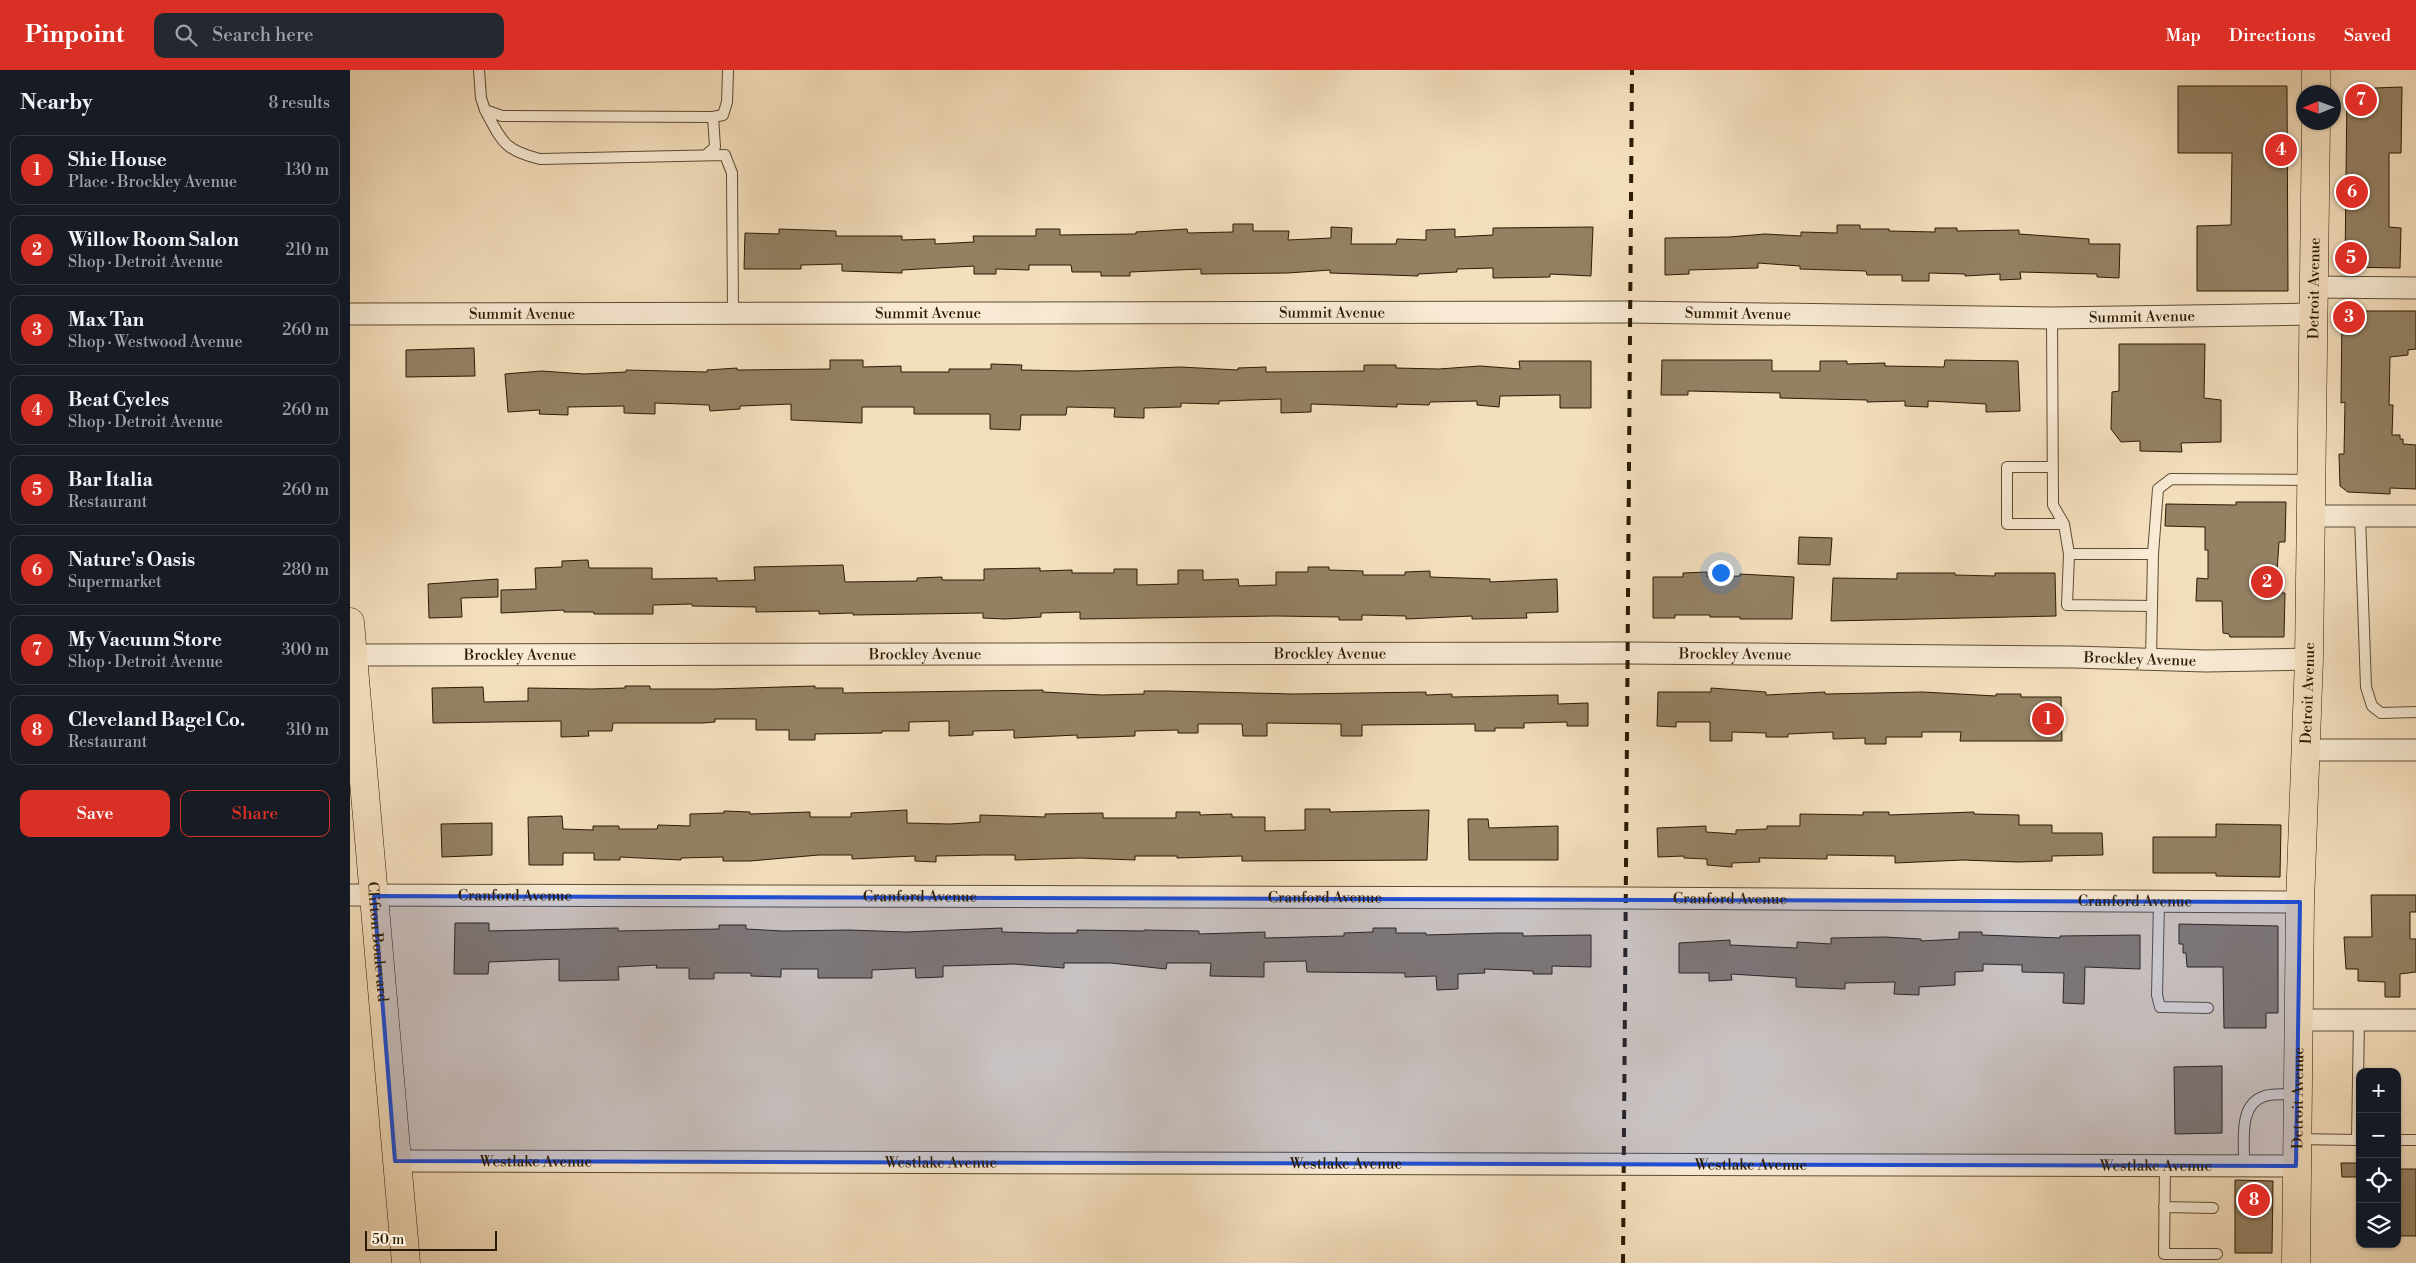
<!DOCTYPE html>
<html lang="en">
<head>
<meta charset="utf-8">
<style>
  :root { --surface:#171b24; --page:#242831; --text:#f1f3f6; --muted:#9ea1a6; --line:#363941; --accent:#d93025 }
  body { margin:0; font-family:"Libre Bodoni",serif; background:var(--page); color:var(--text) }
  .controls { position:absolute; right:15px; bottom:15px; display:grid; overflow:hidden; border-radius:10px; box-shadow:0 1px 4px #0004 }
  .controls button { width:45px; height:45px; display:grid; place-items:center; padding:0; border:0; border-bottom:1px solid var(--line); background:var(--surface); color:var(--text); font:25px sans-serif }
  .compass { position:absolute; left:1946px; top:15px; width:45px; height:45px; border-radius:50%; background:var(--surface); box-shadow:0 1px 4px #0004; rotate:269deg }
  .scale { position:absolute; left:15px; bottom:12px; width:132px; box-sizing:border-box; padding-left:5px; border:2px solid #2b1b03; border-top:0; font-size:14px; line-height:18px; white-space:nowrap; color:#2b1b03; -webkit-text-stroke:4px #f8ead4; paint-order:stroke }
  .you { position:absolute; left:1370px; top:502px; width:18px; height:18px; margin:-12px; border:4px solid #fff; border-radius:50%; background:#1a73e8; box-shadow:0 0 0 8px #1a73e833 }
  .badge { display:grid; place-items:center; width:32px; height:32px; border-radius:50%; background:var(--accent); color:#fff; font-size:16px; font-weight:700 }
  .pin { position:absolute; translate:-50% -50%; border:2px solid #fff; box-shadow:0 1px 5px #0006 }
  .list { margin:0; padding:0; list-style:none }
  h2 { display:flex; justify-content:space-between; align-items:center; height:65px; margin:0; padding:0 20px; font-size:21px }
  h2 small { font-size:16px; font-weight:400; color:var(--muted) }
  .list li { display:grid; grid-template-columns:32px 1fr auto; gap:15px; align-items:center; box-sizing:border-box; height:70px; margin:0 10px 10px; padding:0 10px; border:1px solid var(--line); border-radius:10px }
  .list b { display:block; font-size:19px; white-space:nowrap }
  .list p { margin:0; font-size:16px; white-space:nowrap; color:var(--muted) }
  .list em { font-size:16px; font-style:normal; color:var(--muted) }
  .actions { display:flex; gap:10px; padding:15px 20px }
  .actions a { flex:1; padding:11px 0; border:1px solid var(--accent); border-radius:10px; text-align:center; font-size:18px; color:var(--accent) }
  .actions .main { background:var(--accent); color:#fff }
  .icon { flex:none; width:28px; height:28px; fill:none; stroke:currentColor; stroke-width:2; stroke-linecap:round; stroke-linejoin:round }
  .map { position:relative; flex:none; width:2066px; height:1193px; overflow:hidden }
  header { display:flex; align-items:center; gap:30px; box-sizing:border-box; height:70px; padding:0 25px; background:var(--accent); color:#fff }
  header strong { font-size:24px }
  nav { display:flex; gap:28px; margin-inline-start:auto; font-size:18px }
  .search { width:350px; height:45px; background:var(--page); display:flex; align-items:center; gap:12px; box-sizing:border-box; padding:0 18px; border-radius:10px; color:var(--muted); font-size:19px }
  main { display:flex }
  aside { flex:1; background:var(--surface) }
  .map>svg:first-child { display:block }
  .building { fill:#948164; stroke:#2b1b03 }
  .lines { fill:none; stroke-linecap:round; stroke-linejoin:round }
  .service-casing { stroke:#5d4c32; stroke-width:12 }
  .minor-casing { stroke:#5d4c32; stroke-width:23 }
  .primary-casing { stroke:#2b1b03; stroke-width:29 }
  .service { stroke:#f8ead4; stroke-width:10 }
  .minor { stroke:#f8ead4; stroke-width:21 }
  .primary { stroke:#f4dfbd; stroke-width:28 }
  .rail { stroke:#2b1b03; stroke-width:4; stroke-dasharray:9 9; stroke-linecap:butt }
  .marked { fill:#1d4ed8; fill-opacity:0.2; stroke:#1d4ed8; stroke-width:4; stroke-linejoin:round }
  .labels { text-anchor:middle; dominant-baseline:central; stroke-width:4; stroke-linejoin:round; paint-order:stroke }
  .street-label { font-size:15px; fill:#2b1b03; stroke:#f8ead4 }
</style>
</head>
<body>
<header>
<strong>Pinpoint</strong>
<div class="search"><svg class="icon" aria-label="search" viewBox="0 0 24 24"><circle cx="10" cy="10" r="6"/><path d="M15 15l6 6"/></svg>Search here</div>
<nav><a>Map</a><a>Directions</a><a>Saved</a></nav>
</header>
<main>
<aside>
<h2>Nearby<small>8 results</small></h2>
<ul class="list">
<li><span class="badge">1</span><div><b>Shie House</b><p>Place · Brockley Avenue</p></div><em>130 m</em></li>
<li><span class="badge">2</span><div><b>Willow Room Salon</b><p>Shop · Detroit Avenue</p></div><em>210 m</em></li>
<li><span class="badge">3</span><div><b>Max Tan</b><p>Shop · Westwood Avenue</p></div><em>260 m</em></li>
<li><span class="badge">4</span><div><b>Beat Cycles</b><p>Shop · Detroit Avenue</p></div><em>260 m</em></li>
<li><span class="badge">5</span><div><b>Bar Italia</b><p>Restaurant</p></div><em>260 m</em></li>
<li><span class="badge">6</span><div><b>Nature's Oasis</b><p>Supermarket</p></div><em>280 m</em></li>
<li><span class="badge">7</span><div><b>My Vacuum Store</b><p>Shop · Detroit Avenue</p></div><em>300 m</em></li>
<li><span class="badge">8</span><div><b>Cleveland Bagel Co.</b><p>Restaurant</p></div><em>310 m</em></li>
</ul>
<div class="actions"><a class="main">Save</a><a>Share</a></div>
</aside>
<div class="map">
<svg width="2066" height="1193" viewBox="0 0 2066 1193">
  <rect width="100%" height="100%" fill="#f4dfbd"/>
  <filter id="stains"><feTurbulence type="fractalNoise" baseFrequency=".004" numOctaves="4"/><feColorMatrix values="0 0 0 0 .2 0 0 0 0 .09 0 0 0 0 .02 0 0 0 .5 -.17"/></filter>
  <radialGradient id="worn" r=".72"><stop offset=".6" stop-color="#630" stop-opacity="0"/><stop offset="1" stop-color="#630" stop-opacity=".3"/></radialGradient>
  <path class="building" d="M1828 16H1937L1938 221H1847V156L1881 155 1882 83H1828Z
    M2052 17 2051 83H2039V157L2051 158 2050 198 1995 197 1997 19Z
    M883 154H903V161H939L938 170 981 168V157L1002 158 1001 174H1046L1047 169 1076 170V160L1105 159V167L1143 165V158L1243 157 1241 206 1200 204V207L1143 208V198L1107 199V202L1068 204V206L980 203V200L938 203 851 204V199L780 202V206H751V202H722L721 195H679V200L646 199V204H624V196L552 200V203L492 201V194L451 195V199H394L395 163 429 164V159L486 161V166H552V170L585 169V174L624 172 623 166H686V159H710V165L786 164V162L837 159 838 163 883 162Z
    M1487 155H1510V159H1539V161L1585 162V158H1607V161L1669 160V164L1739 169V174H1770L1769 208 1747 207V204L1670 202 1671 209 1650 210V204L1615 206V204L1579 203V211H1552V205H1517L1516 201 1450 199V196L1408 193V198L1339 200V204L1315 205V168L1379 167 1415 164 1451 166V162L1487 163Z
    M1992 241H2066V279L2058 280V285L2040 287 2039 335H2043L2042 365H2050V369H2053V374L2066 375V419L2040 418V424L1998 422 1990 416 1989 384H1994L1995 332 1991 333Z
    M1769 274H1855L1854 328 1871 330V372L1831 373 1832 382 1790 381V371L1771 372 1761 359 1762 322 1769 321Z
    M124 278 125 306 56 307V280Z
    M480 290H513V297L551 296V302H599V299H641V294L672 295 671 300 727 301 830 297 888 300V298L916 297V302L1014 301V295H1046V298L1089 299 1130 296 1170 299 1169 291H1241V338H1210V325L1150 326 1149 337 1127 335V331L1080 332 1079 335 1047 334V337L961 334V342L931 343V329L869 331V334L831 333V337L794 338V348L764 347 765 338 717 337 716 345H671L670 360 640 359V344H564V337H512V353L441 350V334L390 336V339L360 341 359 335 305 333V344L274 343V336L218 337V345L189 344 190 340 158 342 155 304 192 301 234 304 276 302V300L357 302V300L387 298V300L480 299Z
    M1312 290H1422V301H1470V291H1497V294L1535 293V296L1594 297 1595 290 1668 291 1670 341 1636 342V334L1578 331V337L1555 336V331L1517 332V330L1430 328V323L1338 321V325H1311Z
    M1886 432H1936L1935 472H1929L1926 516H1932V523H1935L1934 567H1880L1879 564 1873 563 1872 531H1846L1847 508 1858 509V480H1855V457L1815 456 1816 434 1886 435Z
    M1449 467 1482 468 1480 495 1448 494Z
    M238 490 239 498H302V509L367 508V511L405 510 404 497 493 495 495 512 567 511V508L592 507V510H634V499L690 498V501L722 500V503H764V499H787V515L828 514V500H853V510L888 509 889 516 926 515V502H958V497H979V500L1013 501V505H1055V502L1080 501V507L1140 509V512L1207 509 1208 542 1176 543 1177 548 1122 549V546L1056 549V546L1012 545V550H989V547L926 546 730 549V542L691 543V547L655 549 633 548V543L503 545V543L469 544V541L406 542V537L342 536V534L303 535V544H244V542H214V540L151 543V520L186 519 185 498 212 497V491Z
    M1357 502V507L1390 506V504L1444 507 1442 549H1390V547H1360V545H1325V548H1303V507H1333V503Z
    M1547 503H1605V505L1645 506V503H1705L1706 546 1481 551 1483 508 1547 509Z
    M148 509V527L111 528 112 547 79 548 78 514Z
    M275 616H300V619H365L465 616V618H493V623L693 620V622L752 625 794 624V621H817L944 624 1076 622V625L1102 624V627L1208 625V634L1238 633V656H1217V652L1174 653V658H1145V661H1125V654L1012 655V666H991V654L917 653V666H893L892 654H848V663H828V660L785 661V666L727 668V665L664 668V660L623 661V665L599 666V651L559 652V661H532V663L465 664V670H439V660H406V649H365V652L353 653H263L262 661H238L239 666 211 667V651L83 653 82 618 133 617 134 632 178 631V618L242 619 275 618Z
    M1361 618 1416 622V625L1475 622V624L1573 622 1646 626V624H1671V627H1711L1712 671H1610L1611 662H1572V667H1536V674H1515V668L1483 669V662L1438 664V667H1416V663L1382 662V671H1360V652H1326V657L1307 656 1308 622H1361Z
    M955 739H980V742L1079 740 1077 790 892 791V786L827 788V786H785V790L730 788 665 790V785H635L586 786V792L565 791V786L502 789V785H469L400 791H373V787L331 788V790L270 787V790H244V783H213V795H179L178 747 212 746 213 759 243 760V756H269V759H307L308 755 340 756V744L374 743V741L400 742V744L460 742V747H501V743L557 740V753L600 754 630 752V745L695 747V744L753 743V748H826V742H850V745L882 744V747H915V761L955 760Z
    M1513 742H1539V745L1624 742V744L1669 745V755H1702V763H1752L1753 785 1702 786V791L1668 792 1613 790 1545 793V786L1477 785V789L1409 788 1410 792 1382 793V797L1357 795V789L1334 788V786L1308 787 1307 758 1356 756V762L1386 764V760L1417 759V756H1450V744L1513 745Z
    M1118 749H1138L1139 758 1208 756V790H1119Z
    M142 753V785L92 787 91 754Z
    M1866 754 1931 755 1930 807 1866 806V803H1803V767H1866Z
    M2021 825H2066V842H2060V869H2066V902L2050 904V927H2035V912L2008 911V899H1996L1994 867H2022Z
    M105 853H139V861L268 858V861L369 859V855H396V859L432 861 499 860 556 862 652 858V862L698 863H727V860L794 861V860L849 861V864L915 862V868L994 866V863L1023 862V858H1046V863H1076V865L1148 863H1173V866L1241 865V897L1202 896V904H1183V901L1134 899 1135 903 1108 904V919L1087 920 1086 906 1055 907V903L957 902 956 891 914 892V907L860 906 861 893H817L816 899 761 893H714V898L664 894 593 896V907L566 908 565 898 522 900V908H468V899H431V907L401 906V903H364V909H339V898H306L307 895 268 897 269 910 209 911V889L139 892 138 904H104Z
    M1829 854 1928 856V943H1916V958H1874L1873 897H1837L1836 883H1833V874H1829Z
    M1609 862H1632V865L1710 868V866L1790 865V899L1735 897 1734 934 1713 933 1714 903 1672 902V895L1633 894V901L1605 902V915L1569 917V925L1544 924 1545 912 1495 913V919L1446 917V908L1381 904 1382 910 1359 911V903H1329V873L1380 870V875L1447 878V872L1481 874V868L1534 867 1571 869V871L1609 869Z
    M1872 996V1063L1825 1064 1824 997Z
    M1991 1093H2008V1107H1992Z
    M2047 1099H2066V1166H2047Z
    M1885 1110 1923 1111 1922 1183H1885Z"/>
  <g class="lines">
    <defs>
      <path id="service" d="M129 0 131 28 135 40 152 46 363 47 373 45 377 32 378 0
        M135 40C152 71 153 80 190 89L375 85 382 103 383 243
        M356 85 365 77 363 47
        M1702 248 1703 435 1714 454 1719 484H1803
        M1703 397H1657V454H1714
        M2010 446 2016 617 2022 636 2031 643 2066 642
        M1719 484 1717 535 1802 536 1803 484 1808 419 1821 409 1960 410
        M1801 589 1802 536
        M1809 831 1807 925 1810 937 1858 938
        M1948 1069 2007 1070 2009 950
        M2047 1070H2066
        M1815 1096 1814 1184H1867
        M1894 1096C1895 1074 1887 1034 1915 1026 1924 1023 1937 1025 1947 1024
        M1814 1137 1863 1138"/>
      <g id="minor">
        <path d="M1964 217 2066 218"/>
        <path id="s1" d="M0 244 1279 242 1702 248 1964 244"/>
        <path d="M1960 446H2066"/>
        <path id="s2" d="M0 585 1277 583 1723 587 1856 591 1959 589"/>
        <path d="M1956 680H2066"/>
        <path id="s3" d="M0 825 1275 828 1950 832"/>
        <path d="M1949 950H2066"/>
        <path id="s4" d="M45 1091 1946 1096"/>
      </g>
      <g id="primary">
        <path d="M1966 22V0"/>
        <path id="s5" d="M0 552 56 1193"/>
        <path id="s6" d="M1946 1193 1950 832 1959 589 1966 52"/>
      </g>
    </defs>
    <use href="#service" class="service-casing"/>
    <use href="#minor" class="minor-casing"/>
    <use href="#primary" class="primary-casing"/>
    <use href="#service" class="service"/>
    <use href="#minor" class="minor"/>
    <use href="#primary" class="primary"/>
    <path class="rail" d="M1273 1193 1282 0"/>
  </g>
  <path class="marked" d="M24 826 1950 832 1946 1096 45 1091Z"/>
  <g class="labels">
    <g class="street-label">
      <text stroke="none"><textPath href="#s6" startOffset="975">Detroit Avenue</textPath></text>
      <text stroke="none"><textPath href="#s1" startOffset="578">Summit Avenue</textPath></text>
      <text stroke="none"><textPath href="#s1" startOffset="982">Summit Avenue</textPath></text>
      <text stroke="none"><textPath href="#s1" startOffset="172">Summit Avenue</textPath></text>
      <text stroke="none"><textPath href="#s1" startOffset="1388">Summit Avenue</textPath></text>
      <text stroke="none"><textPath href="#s1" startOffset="1792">Summit Avenue</textPath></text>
      <text stroke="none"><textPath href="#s2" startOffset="980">Brockley Avenue</textPath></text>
      <text stroke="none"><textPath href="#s2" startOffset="170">Brockley Avenue</textPath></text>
      <text stroke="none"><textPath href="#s2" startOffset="575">Brockley Avenue</textPath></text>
      <text stroke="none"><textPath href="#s2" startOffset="1385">Brockley Avenue</textPath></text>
      <text stroke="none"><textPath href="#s2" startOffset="1790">Brockley Avenue</textPath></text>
      <text stroke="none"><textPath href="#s6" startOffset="570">Detroit Avenue</textPath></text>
      <text stroke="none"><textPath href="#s3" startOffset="165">Cranford Avenue</textPath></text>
      <text stroke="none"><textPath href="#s3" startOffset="570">Cranford Avenue</textPath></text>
      <text stroke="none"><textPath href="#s3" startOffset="975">Cranford Avenue</textPath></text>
      <text stroke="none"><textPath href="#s3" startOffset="1380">Cranford Avenue</textPath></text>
      <text stroke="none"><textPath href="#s3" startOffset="1785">Cranford Avenue</textPath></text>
      <text stroke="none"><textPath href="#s5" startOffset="321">Clifton Boulevard</textPath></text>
      <text stroke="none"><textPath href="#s6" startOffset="165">Detroit Avenue</textPath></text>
      <text stroke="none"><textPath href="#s4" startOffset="141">Westlake Avenue</textPath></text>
      <text stroke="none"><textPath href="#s4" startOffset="546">Westlake Avenue</textPath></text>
      <text stroke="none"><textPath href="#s4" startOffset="951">Westlake Avenue</textPath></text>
      <text stroke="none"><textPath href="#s4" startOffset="1356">Westlake Avenue</textPath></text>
      <text stroke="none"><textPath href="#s4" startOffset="1761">Westlake Avenue</textPath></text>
    </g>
  </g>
  <rect width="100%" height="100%" filter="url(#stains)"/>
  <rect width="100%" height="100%" fill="url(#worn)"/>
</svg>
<div class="controls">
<button>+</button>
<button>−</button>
<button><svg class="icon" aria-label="locate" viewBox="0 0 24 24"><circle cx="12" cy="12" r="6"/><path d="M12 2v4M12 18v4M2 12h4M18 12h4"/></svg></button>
<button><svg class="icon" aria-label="layers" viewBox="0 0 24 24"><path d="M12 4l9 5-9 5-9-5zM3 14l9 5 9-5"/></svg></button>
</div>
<svg class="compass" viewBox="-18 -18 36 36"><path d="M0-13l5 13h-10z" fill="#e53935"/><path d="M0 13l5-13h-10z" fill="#9ea1a6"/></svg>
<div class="scale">50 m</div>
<div class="you"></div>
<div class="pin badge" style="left:1698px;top:649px">1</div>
<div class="pin badge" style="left:1917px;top:512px">2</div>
<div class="pin badge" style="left:1999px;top:247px">3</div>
<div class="pin badge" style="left:1931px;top:80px">4</div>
<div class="pin badge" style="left:2001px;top:188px">5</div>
<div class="pin badge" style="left:2002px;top:122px">6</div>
<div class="pin badge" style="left:2011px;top:30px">7</div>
<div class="pin badge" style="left:1904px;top:1130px">8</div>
</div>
</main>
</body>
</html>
